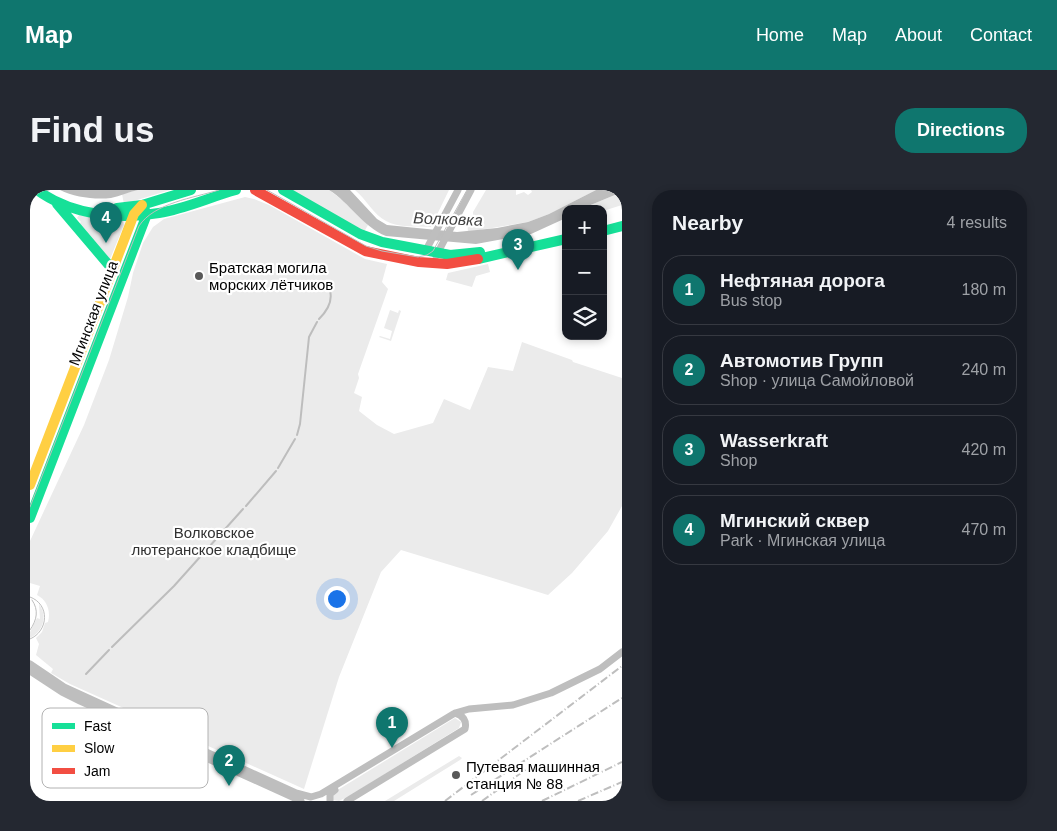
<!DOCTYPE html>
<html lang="en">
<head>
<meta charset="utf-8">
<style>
  :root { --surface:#171b24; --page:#242831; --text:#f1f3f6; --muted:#9ea1a6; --line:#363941; --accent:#0f766e }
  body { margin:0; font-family:Helvetica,sans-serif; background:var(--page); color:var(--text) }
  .controls { position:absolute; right:15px; top:15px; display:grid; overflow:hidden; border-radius:10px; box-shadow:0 2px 8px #0003 }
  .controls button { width:45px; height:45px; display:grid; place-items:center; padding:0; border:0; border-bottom:1px solid var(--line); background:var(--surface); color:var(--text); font:25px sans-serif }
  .you { position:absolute; left:306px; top:408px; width:18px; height:18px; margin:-12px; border:4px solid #fff; border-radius:50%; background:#1a73e8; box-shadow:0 0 0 8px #1a73e833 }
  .badge { display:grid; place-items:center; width:32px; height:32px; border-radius:50%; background:var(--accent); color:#fff; font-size:16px; font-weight:700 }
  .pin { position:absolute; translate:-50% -41px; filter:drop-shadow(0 1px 2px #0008) }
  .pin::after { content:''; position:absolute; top:26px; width:18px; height:15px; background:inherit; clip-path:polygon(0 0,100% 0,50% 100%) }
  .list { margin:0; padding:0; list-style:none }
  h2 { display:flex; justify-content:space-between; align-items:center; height:65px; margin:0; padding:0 20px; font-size:21px }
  h2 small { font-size:16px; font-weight:400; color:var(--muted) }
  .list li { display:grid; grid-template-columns:32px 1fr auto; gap:15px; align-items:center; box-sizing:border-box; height:70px; margin:0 10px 10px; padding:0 10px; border:1px solid var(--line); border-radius:20px }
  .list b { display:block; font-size:19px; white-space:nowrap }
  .list p { margin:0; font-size:16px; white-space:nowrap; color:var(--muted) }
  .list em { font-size:16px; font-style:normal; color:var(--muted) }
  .icon { flex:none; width:28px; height:28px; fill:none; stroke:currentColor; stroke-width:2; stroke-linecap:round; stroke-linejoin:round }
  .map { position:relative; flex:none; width:592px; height:611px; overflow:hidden; border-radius:20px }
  header { display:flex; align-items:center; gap:30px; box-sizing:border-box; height:70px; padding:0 25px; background:var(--accent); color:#fff }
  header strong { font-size:24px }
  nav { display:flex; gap:28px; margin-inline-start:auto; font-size:18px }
  .intro { display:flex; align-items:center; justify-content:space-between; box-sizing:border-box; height:120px; padding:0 30px }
  h1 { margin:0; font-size:35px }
  .button { padding:12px 22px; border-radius:20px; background:var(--accent); color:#fff; font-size:18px; font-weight:700 }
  main { display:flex; gap:30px; padding:0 30px }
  aside { flex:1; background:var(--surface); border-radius:20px; box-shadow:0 2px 8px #0003 }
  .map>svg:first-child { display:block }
  .green { fill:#ebebeb }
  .water { fill:#bdbdbd }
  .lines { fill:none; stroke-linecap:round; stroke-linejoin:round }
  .stream { stroke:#bdbdbd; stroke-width:2 }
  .street { stroke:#bebebe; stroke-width:7 }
  .fast { stroke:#16e098; stroke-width:10 }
  .slow { stroke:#ffcf43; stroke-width:10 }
  .jam { stroke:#f24e42; stroke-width:10 }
  .tram { stroke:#bebebe; stroke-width:1 }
  .rail { stroke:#bebebe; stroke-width:2; stroke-dasharray:8 2.5 1 2.5; stroke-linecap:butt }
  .poi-dot { fill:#595959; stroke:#fff; stroke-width:2 }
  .labels { text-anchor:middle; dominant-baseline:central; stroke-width:4.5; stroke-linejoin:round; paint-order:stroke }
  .poi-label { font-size:15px; fill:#000; stroke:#fff; text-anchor:start }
  .street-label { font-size:15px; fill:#000; stroke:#fff }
  .park-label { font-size:15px; fill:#313131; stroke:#fff }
  .water-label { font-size:16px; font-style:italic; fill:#424242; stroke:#fff }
  .key { fill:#fff; stroke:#b2b2b2; stroke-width:1 }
  .key-label { font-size:14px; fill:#000 }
</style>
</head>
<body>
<header>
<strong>Map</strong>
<nav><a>Home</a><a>Map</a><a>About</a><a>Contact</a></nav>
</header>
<div class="intro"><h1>Find us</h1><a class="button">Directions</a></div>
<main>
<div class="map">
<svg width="592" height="611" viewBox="0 0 592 611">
  <rect width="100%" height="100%" fill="#fff"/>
  <path class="green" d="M108 0H140L94 14 92 4Z
    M261 0H299L315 12 338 35 334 42Z
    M325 0H419L401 37C387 36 368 38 356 31 344 25 336 9 325 0Z
    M456 0H486V5L494 2 498 5 502 2 501 0H566L519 24 498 32 438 42 437 29 443 27V22Z
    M592 2V15L573 21V19H551Z
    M215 7 224 9 239 15 335 69 357 74 352 92 358 99 328 184 329 188 324 203 332 207 329 221 347 235 364 244 403 233 414 209 440 220 458 177 483 181 492 152 542 170 543 172 592 188V316L578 341 542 383 518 405 371 360 351 382 309 487 274 599 40 494 21 483 23 479 6 465 9 454 6 448 12 442 15 433 18 432C21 421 17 410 7 405L10 396 0 393V351L54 235 79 170 98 107 103 83 113 53 123 37 134 29Z
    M49 25 93 31 94 35 80 69 49 34 51 32 47 28Z
    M458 74 460 82 446 86 442 97 416 90 418 83Z
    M360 120 368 123 369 120 371 121 361 151 349 147 350 146 360 149 362 141 354 138Z
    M9 414C18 426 13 442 0 448V442L7 428 10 429Z
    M425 528 431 532 429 538 321 605 309 611 303 610 302 606 306 601Z
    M429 566 432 568 430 570 364 611H355Z"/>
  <path class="water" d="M30 0H108C99 2 90 6 81 8 65 10 44 7 30 0Z
    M299 0H320L347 29 357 35 427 42 467 38 498 32 519 24 566 0H592V2L551 19H536V28L501 44 446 54 356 46C333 37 320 13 299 0Z"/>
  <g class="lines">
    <path class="stream" d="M289 129C297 121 303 112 300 101
      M267 245 270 234 279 147 287 132
      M248 278 265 249
      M216 316 246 281
      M82 457 144 396 213 319
      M56 484 79 460"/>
    <path class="street" d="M396 60 428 0
      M406 66 441 0
      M0 474 34 497 266 603 281 607 291 604 425 523 439 519 483 515 521 503 570 479 592 462
      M0 481 32 502 50 511 271 611
      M300 611V604L305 600
      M317 611 435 539C437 531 433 525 425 523"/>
    <path class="fast" d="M7 0C41 25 88 30 129 23 155 19 180 7 206 0
      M253 0 330 44 352 52 420 65 450 62
      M27 14 83 80
      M87 18 112 15 161 0
      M573 41 592 36
      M448 69 536 49
      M0 328 117 24 112 15"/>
    <path class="slow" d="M0 295 104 24 112 15"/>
    <path class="jam" d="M225 0 335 61 389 72 417 74 448 69"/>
    <path class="tram" d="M237 0 336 56 352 61 388 67 397 65 403 61 437 0
      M0 317 109 36C124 13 163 8 189 0
      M0 407C20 414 19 441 0 449
      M0 440C7 430 9 420 2 410"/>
    <path class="rail" d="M514 583 531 575
      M441 605 592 508
      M415 611 592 476
      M452 611 502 575
      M512 611 592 572
      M548 611 592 592
      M579 611 592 605"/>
  </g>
  <g class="poi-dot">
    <circle cx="169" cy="86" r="5"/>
    <circle cx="426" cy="585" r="5"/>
  </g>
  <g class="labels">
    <g class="poi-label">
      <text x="179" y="77">Братская могила<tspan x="179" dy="17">морских лётчиков</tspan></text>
      <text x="436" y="576">Путевая машинная<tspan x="436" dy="17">станция № 88</tspan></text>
    </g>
    <g class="street-label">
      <text transform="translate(63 123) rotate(-69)">Мгинская улица</text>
    </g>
    <g class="park-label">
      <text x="184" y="342">Волковское<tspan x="184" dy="17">лютеранское кладбище</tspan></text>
    </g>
    <g class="water-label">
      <text transform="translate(418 29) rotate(2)">Волковка</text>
    </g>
  </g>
  <rect x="12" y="518" width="166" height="80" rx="8" class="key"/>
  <rect x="22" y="533" width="23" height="6" fill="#16e098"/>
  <rect x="22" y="555" width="23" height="7" fill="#ffcf43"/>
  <rect x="22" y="578" width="23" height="6" fill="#f24e42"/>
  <g class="key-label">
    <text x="54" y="541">Fast</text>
    <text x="54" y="563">Slow</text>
    <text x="54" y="586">Jam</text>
  </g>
</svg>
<div class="controls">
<button>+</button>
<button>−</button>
<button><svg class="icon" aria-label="layers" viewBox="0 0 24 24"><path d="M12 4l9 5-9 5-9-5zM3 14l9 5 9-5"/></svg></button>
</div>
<div class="you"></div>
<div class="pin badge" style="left:362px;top:558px">1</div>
<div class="pin badge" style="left:199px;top:596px">2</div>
<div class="pin badge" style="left:488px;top:80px">3</div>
<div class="pin badge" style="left:76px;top:53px">4</div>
</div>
<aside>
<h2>Nearby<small>4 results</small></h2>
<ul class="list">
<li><span class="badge">1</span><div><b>Нефтяная дорога</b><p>Bus stop</p></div><em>180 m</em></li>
<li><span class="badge">2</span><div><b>Автомотив Групп</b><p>Shop · улица Самойловой</p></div><em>240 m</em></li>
<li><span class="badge">3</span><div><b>Wasserkraft</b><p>Shop</p></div><em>420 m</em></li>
<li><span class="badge">4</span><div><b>Мгинский сквер</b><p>Park · Мгинская улица</p></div><em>470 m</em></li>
</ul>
</aside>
</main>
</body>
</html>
